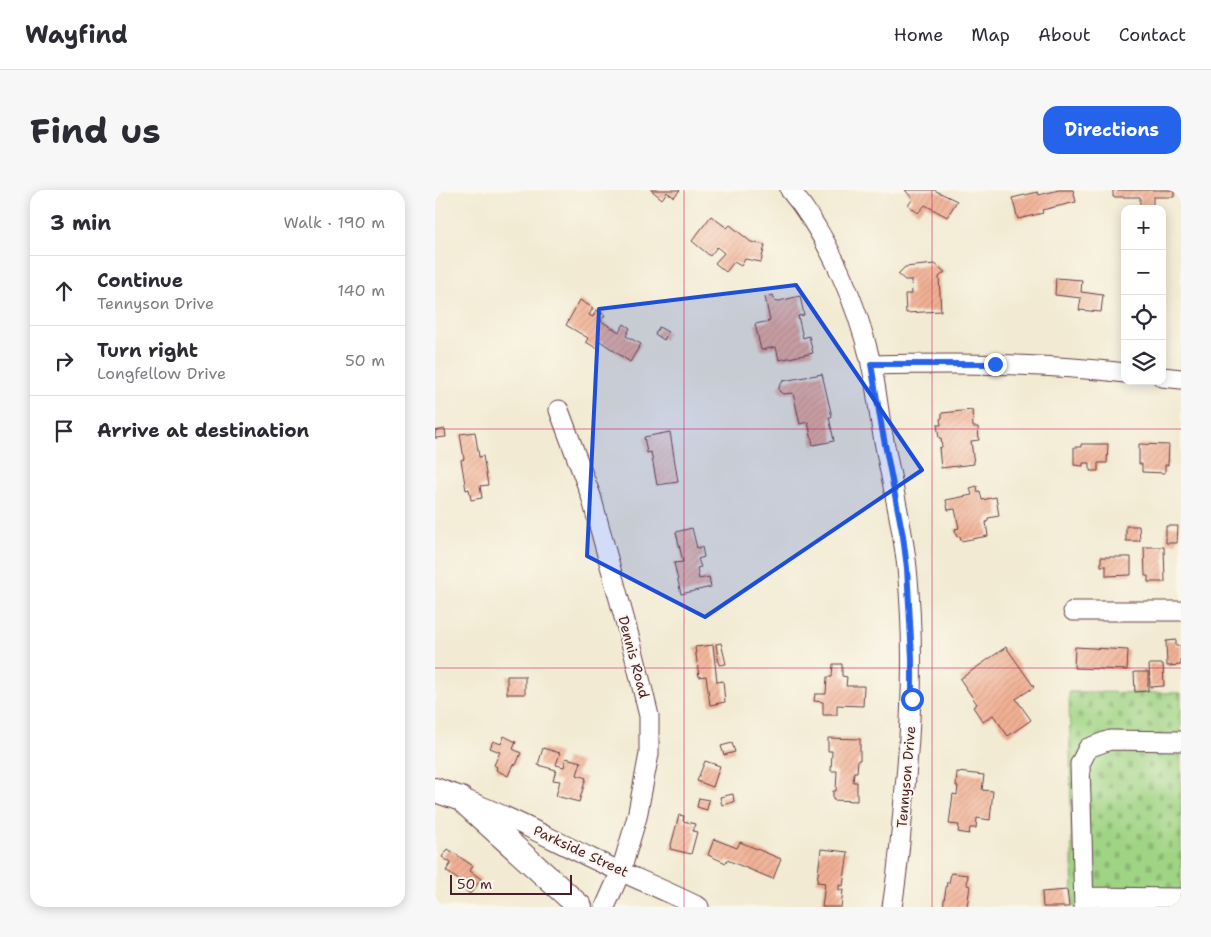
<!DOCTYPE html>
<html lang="en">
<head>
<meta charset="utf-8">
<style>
  :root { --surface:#fff; --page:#f7f7f7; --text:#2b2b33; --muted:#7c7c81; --line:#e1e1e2; --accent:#2563eb }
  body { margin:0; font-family:"Shantell Sans",sans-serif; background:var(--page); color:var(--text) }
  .controls { position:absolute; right:15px; top:15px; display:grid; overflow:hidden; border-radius:10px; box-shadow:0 2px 12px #0003 }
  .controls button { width:45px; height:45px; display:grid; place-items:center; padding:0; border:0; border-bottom:1px solid var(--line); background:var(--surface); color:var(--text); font:25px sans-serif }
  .scale { position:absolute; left:15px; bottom:12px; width:122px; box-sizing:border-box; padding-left:5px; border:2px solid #4a1f2b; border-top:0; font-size:14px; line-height:18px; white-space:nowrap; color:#4a1f2b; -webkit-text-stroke:4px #fbf7ec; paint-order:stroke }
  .stop { position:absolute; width:15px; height:15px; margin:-11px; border:4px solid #2563eb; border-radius:50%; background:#fff }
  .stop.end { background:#2563eb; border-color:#fff; box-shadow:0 1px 5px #0008 }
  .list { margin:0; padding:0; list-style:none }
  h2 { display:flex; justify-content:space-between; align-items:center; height:65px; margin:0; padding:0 20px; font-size:21px }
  h2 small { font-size:16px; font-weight:400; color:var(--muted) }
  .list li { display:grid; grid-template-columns:32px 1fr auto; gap:15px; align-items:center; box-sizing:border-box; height:70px; padding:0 20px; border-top:1px solid var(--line) }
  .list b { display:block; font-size:19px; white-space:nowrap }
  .list p { margin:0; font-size:16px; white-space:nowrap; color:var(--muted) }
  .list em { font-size:16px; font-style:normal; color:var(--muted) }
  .icon { flex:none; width:28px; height:28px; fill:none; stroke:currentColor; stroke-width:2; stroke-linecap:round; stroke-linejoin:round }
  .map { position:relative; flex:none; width:746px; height:717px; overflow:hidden; border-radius:15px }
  header { display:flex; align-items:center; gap:30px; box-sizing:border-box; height:70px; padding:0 25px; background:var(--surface); border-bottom:1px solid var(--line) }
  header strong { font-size:24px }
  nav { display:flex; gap:28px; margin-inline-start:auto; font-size:18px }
  .intro { display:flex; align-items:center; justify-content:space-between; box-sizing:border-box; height:120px; padding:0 30px }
  h1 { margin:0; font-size:35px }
  .button { padding:12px 22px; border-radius:15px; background:var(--accent); color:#fff; font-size:18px; font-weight:700 }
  main { display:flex; gap:30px; padding:0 30px }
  aside { flex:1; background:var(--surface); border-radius:15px; box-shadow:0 2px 12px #0003 }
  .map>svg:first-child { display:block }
  .cemetery { fill:url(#cemetery-stones); stroke:#757a58 }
  .building { fill:url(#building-hatch) }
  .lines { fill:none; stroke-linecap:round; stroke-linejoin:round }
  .minor-casing { stroke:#633d44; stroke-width:21 }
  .major-casing { stroke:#633d44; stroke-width:26 }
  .minor { stroke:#fff; stroke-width:19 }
  .major { stroke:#fff; stroke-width:24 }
  .route { stroke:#2563eb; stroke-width:6 }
  .marked { fill:#1d4ed8; fill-opacity:0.2; stroke:#1d4ed8; stroke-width:4; stroke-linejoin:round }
  .grid { fill:none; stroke:#c2185b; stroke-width:1; stroke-opacity:0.55 }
  .labels { text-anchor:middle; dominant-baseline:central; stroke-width:4; stroke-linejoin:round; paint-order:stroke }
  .street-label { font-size:14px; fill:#4a1f2b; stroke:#fbf7ec }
</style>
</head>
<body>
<header>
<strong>Wayfind</strong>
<nav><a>Home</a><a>Map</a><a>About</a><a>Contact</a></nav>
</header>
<div class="intro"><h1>Find us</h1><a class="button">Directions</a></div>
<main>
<aside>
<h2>3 min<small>Walk · 190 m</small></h2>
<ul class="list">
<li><svg class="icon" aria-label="ahead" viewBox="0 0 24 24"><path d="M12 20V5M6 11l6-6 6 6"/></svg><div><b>Continue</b><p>Tennyson Drive</p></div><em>140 m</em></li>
<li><svg class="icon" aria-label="right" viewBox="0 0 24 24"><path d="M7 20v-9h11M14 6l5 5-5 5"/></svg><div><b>Turn right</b><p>Longfellow Drive</p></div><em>50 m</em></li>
<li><svg class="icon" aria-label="arrive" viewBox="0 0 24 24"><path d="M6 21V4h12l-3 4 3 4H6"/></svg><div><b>Arrive at destination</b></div></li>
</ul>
</aside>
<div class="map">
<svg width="746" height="717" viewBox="0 0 746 717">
  <defs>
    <pattern id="cemetery-stones" width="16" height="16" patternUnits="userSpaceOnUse" patternTransform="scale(1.25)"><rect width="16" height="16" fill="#a0d485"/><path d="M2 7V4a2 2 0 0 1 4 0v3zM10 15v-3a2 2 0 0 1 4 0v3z" fill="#8bb673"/></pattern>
    <pattern id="building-hatch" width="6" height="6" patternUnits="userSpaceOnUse" patternTransform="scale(1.25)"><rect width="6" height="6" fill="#f1b094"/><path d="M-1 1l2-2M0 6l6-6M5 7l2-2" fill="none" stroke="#d09780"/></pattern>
  </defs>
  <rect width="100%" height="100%" fill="#fbf7ec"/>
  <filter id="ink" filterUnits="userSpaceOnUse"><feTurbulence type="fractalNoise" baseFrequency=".02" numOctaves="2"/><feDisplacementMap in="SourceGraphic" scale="10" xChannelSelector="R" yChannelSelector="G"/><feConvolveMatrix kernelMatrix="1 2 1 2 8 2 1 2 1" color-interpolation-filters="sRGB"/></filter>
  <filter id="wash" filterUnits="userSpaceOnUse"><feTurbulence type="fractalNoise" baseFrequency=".0096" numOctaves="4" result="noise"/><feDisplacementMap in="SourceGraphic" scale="20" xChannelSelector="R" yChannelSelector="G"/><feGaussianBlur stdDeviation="1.12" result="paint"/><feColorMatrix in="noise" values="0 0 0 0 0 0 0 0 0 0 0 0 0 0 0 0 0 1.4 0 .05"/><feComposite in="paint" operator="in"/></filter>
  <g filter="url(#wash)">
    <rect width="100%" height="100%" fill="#f2ead2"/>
    <path class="cemetery" d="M634 502 746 503V717H638Z"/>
    <g id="blocks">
      <path class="building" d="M216 0H245L239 7 232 2 227 9Z
        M470 0H499L522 11 512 27 490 15 483 23 473 15 478 9Z
        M624 0H638L641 12 607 20 608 23 583 29 577 8 603 2 604 5Z
        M678 0H739V7H718V19H705V7H678Z
        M276 26 292 38 295 35 316 52 330 55 326 72 310 69 306 76 299 72 291 82 280 73 289 63 282 57 275 66 257 51Z
        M500 74 510 82 504 87 506 121 471 123 470 104H477L476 90H470L463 84 470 77Z
        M621 88 647 90 646 102 668 105 666 122 644 120 646 108 620 105Z
        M338 105 340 112 365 106 369 125 363 126 368 148 374 146 378 163 344 170 341 157 326 160 320 134 335 131 330 107Z
        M145 110 158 118 154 125 158 127 161 120 170 125 166 131 184 142 189 134 195 138 191 146 206 154 195 172 165 151 161 158 151 152 153 148 131 135Z
        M224 137 233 142 229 150 220 144Z
        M387 184 397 227H394L399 251 378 255 373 232 365 234 358 203 348 204 344 201V197L348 191Z
        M537 220 538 237H543L544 250 536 251 539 274 506 278 504 258 507 257 506 248H504L502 235H506L505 229 507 228V223Z
        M10 239 11 247 0 248V241Z
        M40 242 44 267 48 266 53 295 45 296 47 308 36 310 34 299 31 300 26 270 29 269 25 244Z
        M235 242 243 292 222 295 216 262 212 263 209 247Z
        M646 254H673L672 273H663V281H655V273H648V276L639 275V257H646Z
        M704 254 734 255 733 275H730V283L707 282V274H704Z
        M542 296 543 302 545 301 547 310 561 307 564 326 553 328V331L551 332 553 346 526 351 525 346 522 347 520 339 524 338 520 319 513 320 511 310 537 305 535 298Z
        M691 336H704L705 351H691Z
        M731 336H743L742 353H731Z
        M257 338 262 358 267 357 269 367 263 369 266 377 262 378 264 389 274 387 276 397 246 404 239 373 248 372 241 342Z
        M709 357H729L730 392H713V386H710Z
        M666 367H696V385L671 386V376H666Z
        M741 450V456H746V475L732 476 731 451Z
        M286 453 291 474 284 475 281 454Z
        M278 455 282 492 288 491 290 512 275 515 271 486 264 487 260 457Z
        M571 457 599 497 581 509 596 530 573 546 558 525 548 532 538 517 542 514 525 489Z
        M640 457 693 460 692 480 639 478Z
        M398 474H407V486L412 487 411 496H429L428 516 402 515V525H388V512L379 511 380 504H391L392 487H397Z
        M714 474H728L729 496 715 497Z
        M699 482H713V501L700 502Z
        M72 486H90V504H72Z
        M69 546 81 552 78 559 86 563 81 575 78 574 73 586 61 580 62 577 59 575 65 562 55 558 58 551 66 554Z
        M393 548 425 549V570H423L422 582H419L418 592H422V611L398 610V601H401L402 581H396L397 561H393Z
        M297 553 300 562 289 565 286 556Z
        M108 558 125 563 121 575 129 577 131 568 146 572 142 585 151 588 144 612 121 606 125 591 118 590 121 580 103 575Z
        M270 571 285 576 278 597 262 591Z
        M522 582 549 585 547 600 558 601 555 630 542 628 541 638H535L534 644 523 642 524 635 514 634 518 604 522 605 523 596H521Z
        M298 604 299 612 287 615 285 607Z
        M264 608 274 610 272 620 262 617Z
        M244 625 249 626 248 631 260 634 258 641 262 642 256 664 235 659Z
        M279 649 302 658 305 652 346 669 338 689 292 670 291 673 273 665Z
        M13 659 38 676 35 681 46 689 35 704 23 695 25 691 11 681 16 673 7 667Z
        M386 659 413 662 408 696 404 695V700H408L406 717H387L390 693 382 692Z
        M516 683 533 685 532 695 535 696 532 717H508L512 692 514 693Z
        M632 700 634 717H608L607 702Z"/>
    </g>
  </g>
  <g filter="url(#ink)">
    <use href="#blocks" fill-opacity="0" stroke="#633d44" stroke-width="1"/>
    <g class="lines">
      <defs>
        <path id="minor" d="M355 0C394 47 422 114 436 173 441 195 443 218 447 240 455 286 467 331 472 378 480 456 477 530 469 608 466 645 463 681 457 717
          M436 175C521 173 606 173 690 183
          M727 187 746 189
          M124 220 156 306 199 464 214 526V564L202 627 186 681 170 717
          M638 421H746
          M31 610C74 626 114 648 156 668 192 685 228 699 264 717
          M649 707 746 708
          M649 717 645 574 653 558 675 550 746 551"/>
        <path id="major" d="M0 600 26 609 145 717"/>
      </defs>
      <use href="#minor" class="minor-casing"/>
      <use href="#major" class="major-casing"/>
      <use href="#minor" class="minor"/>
      <use href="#major" class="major"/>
    </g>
  </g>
  <g class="lines" filter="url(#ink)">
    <path class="route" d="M477 509V468L472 378 468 346 447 239 436 174H560"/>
  </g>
  <path class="marked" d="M361 95 487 280 270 427 152 366 164 119Z"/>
  <path class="grid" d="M249 0V717M497 0V717M0 239H746M0 478H746"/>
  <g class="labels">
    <g class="street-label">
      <text transform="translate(199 467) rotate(75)">Dennis Road</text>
      <text transform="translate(471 587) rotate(-85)">Tennyson Drive</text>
      <text transform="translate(146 661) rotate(25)">Parkside Street</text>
    </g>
  </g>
</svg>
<div class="controls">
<button>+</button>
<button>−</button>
<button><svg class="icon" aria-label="locate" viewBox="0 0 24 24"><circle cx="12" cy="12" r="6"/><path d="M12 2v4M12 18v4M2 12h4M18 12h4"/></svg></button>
<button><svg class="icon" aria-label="layers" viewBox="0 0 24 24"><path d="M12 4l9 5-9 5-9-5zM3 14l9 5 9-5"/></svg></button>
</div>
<div class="scale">50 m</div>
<div class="stop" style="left:477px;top:509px"></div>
<div class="stop end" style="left:560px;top:174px"></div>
</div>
</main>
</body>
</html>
